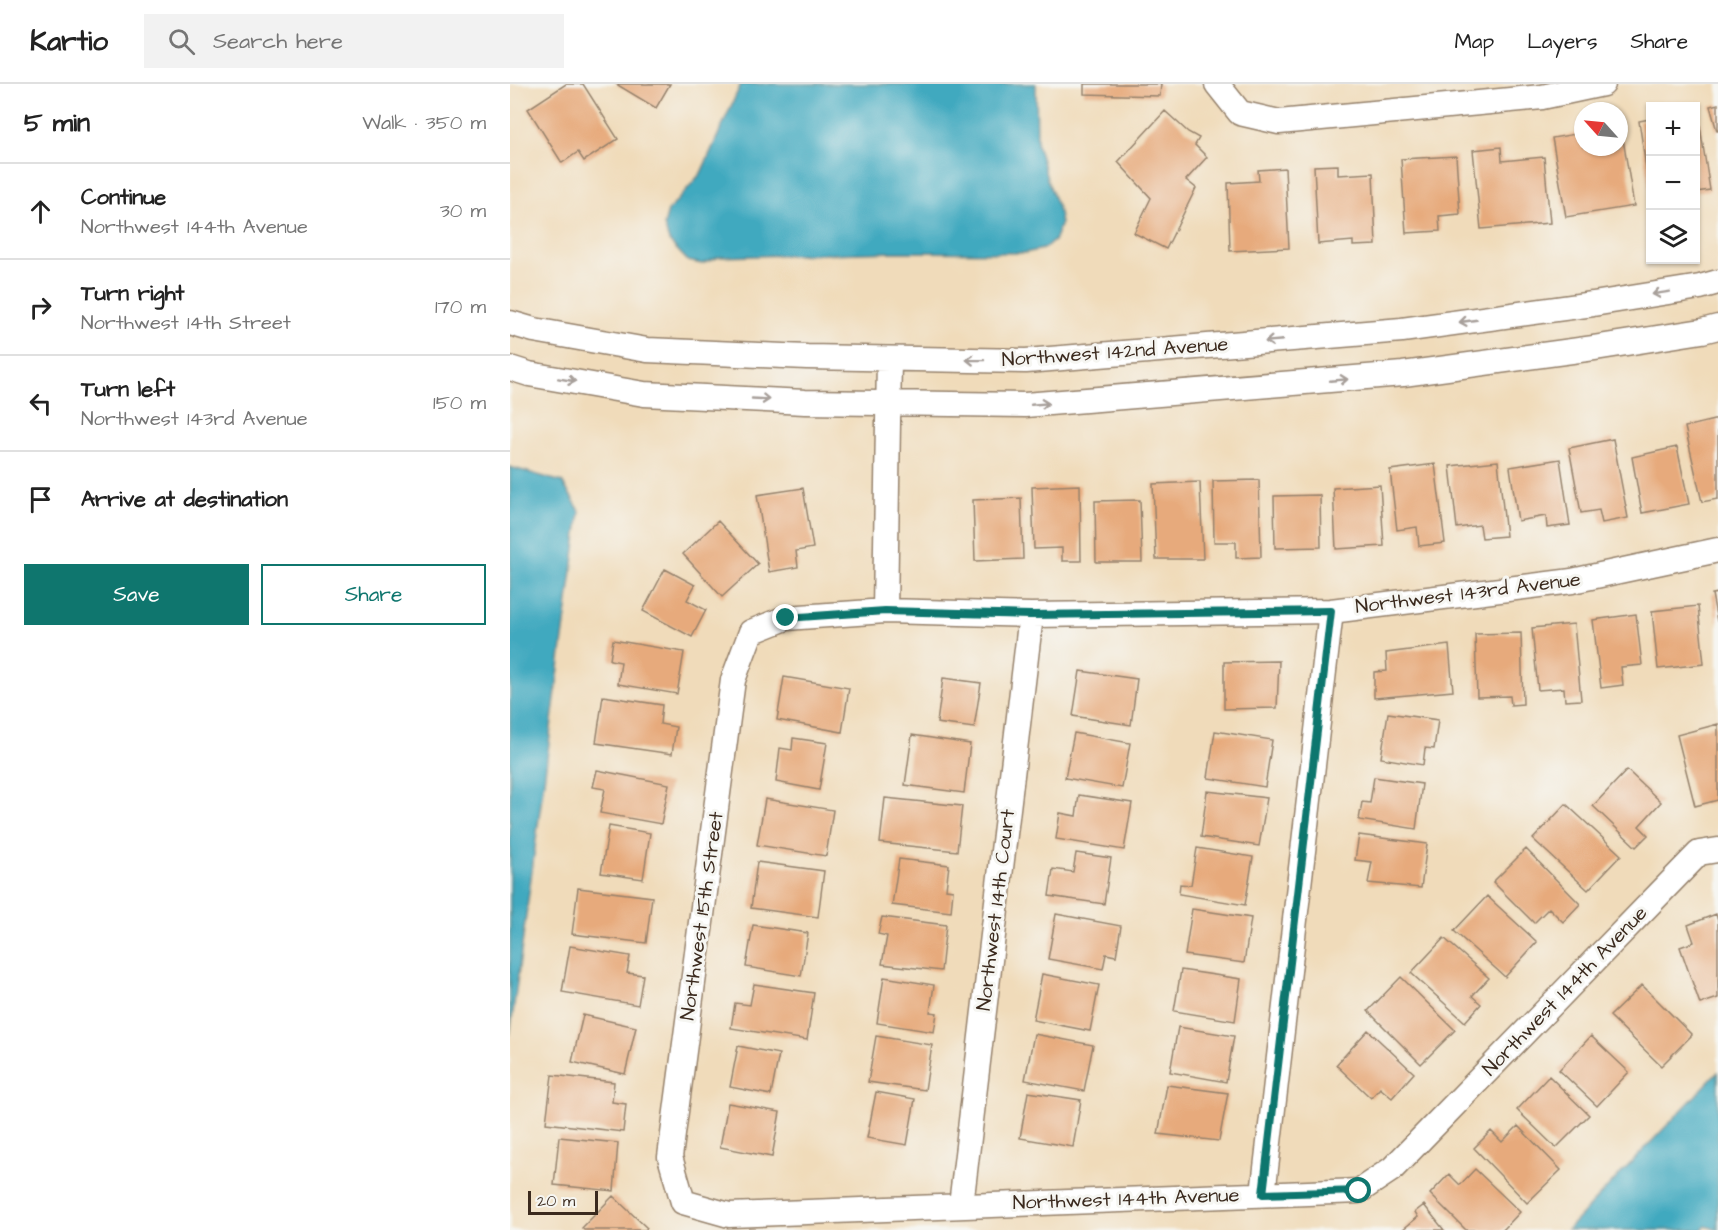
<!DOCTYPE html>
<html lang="en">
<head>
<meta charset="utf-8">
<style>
  :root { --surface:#fff; --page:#f2f2f2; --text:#222; --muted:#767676; --line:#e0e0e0; --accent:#0f766e }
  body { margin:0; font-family:"Architects Daughter",sans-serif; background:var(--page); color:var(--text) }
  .controls { position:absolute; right:18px; top:18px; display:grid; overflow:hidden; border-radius:0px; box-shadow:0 2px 4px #0004 }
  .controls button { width:54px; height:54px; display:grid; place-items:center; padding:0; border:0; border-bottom:2px solid var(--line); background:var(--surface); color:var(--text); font:30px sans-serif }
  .compass { position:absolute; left:1064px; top:18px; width:54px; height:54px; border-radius:50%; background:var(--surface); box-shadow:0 2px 4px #0004; rotate:297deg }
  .scale { position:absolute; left:18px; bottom:15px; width:70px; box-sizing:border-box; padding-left:6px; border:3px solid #3b2a1e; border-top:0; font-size:16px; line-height:21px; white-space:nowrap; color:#3b2a1e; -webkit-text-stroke:4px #f6f6f2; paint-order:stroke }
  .stop { position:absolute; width:18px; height:18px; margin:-14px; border:4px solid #0f766e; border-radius:50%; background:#fff }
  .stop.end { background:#0f766e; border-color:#fff; box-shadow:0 2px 6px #0008 }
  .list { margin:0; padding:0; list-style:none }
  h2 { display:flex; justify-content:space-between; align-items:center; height:78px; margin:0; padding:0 24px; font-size:26px }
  h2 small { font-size:20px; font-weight:400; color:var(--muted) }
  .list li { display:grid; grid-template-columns:39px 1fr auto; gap:18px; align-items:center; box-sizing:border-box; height:96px; padding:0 24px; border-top:2px solid var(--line) }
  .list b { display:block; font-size:22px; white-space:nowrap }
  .list p { margin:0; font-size:20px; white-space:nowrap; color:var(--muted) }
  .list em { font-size:20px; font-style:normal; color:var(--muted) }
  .actions { display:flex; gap:12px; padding:18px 24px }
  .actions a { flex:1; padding:14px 0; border:2px solid var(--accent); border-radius:0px; text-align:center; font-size:21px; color:var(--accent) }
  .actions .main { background:var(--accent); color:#fff }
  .icon { flex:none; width:33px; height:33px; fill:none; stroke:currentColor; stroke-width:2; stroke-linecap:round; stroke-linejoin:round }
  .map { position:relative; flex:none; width:1208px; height:1146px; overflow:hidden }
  header { display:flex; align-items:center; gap:36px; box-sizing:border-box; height:84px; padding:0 30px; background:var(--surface); border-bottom:2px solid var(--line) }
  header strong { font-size:28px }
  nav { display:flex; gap:33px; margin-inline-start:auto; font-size:21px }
  .search { width:420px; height:54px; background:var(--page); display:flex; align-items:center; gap:15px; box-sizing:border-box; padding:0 21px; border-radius:0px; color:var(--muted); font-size:22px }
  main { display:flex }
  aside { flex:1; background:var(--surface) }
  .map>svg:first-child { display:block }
  .water { fill:#3fa9bf; stroke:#3d6a6e; stroke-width:1.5 }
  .building { fill:#e7aa7b }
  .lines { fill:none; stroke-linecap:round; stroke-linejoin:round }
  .minor-casing { stroke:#96826c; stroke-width:27 }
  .minor { stroke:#fff; stroke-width:24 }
  .oneway { stroke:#a79f9a }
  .route { stroke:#0f766e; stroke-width:8 }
  .labels { text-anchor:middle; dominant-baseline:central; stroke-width:6; stroke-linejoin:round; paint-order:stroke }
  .street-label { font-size:20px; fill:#3b2a1e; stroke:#f6f6f2 }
</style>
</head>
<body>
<header>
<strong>Kartio</strong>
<div class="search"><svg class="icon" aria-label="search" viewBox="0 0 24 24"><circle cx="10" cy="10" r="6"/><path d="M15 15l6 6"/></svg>Search here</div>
<nav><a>Map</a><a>Layers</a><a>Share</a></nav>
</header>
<main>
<aside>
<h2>5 min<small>Walk · 350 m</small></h2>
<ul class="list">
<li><svg class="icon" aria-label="ahead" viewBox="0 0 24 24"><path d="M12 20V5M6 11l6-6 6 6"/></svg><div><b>Continue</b><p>Northwest 144th Avenue</p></div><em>30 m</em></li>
<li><svg class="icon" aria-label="right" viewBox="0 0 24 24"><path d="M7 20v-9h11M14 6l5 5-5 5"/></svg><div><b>Turn right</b><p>Northwest 14th Street</p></div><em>170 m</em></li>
<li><svg class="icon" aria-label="left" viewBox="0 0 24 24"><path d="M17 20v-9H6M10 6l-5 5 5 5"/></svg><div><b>Turn left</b><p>Northwest 143rd Avenue</p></div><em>150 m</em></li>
<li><svg class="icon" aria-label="arrive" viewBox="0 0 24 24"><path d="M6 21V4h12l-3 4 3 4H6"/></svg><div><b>Arrive at destination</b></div></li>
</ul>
<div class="actions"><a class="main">Save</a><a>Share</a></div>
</aside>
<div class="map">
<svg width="1208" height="1146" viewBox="0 0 1208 1146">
  <rect width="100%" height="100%" fill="#f6f6f2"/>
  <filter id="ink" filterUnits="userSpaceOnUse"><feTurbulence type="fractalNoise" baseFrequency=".0167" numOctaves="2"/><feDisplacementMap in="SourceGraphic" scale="12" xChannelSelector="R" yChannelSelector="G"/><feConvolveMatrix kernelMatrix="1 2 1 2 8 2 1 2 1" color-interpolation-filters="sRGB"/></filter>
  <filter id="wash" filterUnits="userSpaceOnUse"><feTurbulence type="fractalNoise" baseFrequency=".008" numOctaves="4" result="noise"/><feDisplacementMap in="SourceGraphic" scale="24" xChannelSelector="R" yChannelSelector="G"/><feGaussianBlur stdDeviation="1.35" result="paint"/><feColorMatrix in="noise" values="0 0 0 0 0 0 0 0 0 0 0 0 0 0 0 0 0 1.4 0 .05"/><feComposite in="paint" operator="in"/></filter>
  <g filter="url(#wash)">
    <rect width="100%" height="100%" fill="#f0dbba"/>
    <path class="water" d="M231 0H526L527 60 537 95 548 124 551 139 544 157 533 165 515 169 387 168 209 173 192 180 178 177 159 157 154 141 158 127 191 89Z
      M0 383 52 398 70 427 0 951Z
      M1208 988V1146L1196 1142 1192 1146H1057Z"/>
    <g id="blocks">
      <path class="building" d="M56 0H73L108 55 74 77 68 68 52 79 18 25Z
        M106 0H160L146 24Z
        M574 0H651L650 12 574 10Z
        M1208 20V47H1207L1200 22Z
        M655 27 678 48 689 54 685 61 697 73 676 96 686 104 656 165 624 149 641 114 608 78Z
        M1140 35V103H1139L1129 37Z
        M1189 36 1200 106 1186 108V37Z
        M1071 49 1073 63H1109V56L1113 55 1124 122 1056 133 1042 54Z
        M991 63 992 77 1034 73 1040 139 971 145 963 66Z
        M946 72 950 130 929 132 930 147 896 149 891 75Z
        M828 81V91L863 89 866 161 843 162V157L808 160 804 82Z
        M775 84 779 164 720 167 718 99 749 97 748 86Z
        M1208 335V415L1192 418 1175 343Z
        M1103 355 1118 434 1092 439 1089 426 1071 429 1059 364Z
        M1167 363 1179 420 1132 429 1122 373Z
        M1050 375 1060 441 1037 444 1036 432 1008 437 1000 383Z
        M988 377 996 452 972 454 970 441 947 444 940 382Z
        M925 380 935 459 909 462 907 443 887 446 880 386Z
        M749 396 751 473 726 474V458H704L703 397Z
        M690 398 693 475H646L643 400Z
        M570 401 571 477H552V464L524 465 522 403Z
        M870 401 874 462 826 465 823 404Z
        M293 404 303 464 286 467 288 483 259 488 247 411Z
        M810 411 811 463 765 464 764 412Z
        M511 414 513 475 465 477 463 416Z
        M630 416 632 478H586L585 417Z
        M208 437 248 480 212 513 173 470Z
        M155 485 185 501 177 516 196 526 182 553 133 527Z
        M1208 509V537H1207L1202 510Z
        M1188 522 1194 580 1148 585 1142 527Z
        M1126 530 1132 581 1111 583 1113 601 1091 604 1083 536Z
        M1064 540 1071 616 1055 617 1054 604 1028 606 1022 544Z
        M1011 549 1013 620 1001 621 1000 612 967 613 965 550Z
        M103 556 174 568 167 610 108 600 111 578 100 576Z
        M939 561 943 607 864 614V588L877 587 876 569Z
        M769 577 767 624 714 625V578Z
        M570 587 627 595 621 641 563 632Z
        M274 593 339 604 332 648 267 636Z
        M433 594 471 599 464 644 427 639Z
        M93 612 152 621 150 640 166 643 162 670 86 659Z
        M878 629 928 636 924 665 915 664 913 681 871 674Z
        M1208 640V716L1185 722 1167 651Z
        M705 647 762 656 755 703 698 694Z
        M564 649 620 659 612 704 555 694Z
        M402 651 460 660 454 709 395 701Z
        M283 654 317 659 309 706 266 698 270 664 282 666Z
        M87 686 159 700 151 740 90 729 95 705 83 703Z
        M1117 686 1151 718 1129 742 1138 751 1126 763 1083 722Z
        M864 693 912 700 906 745 849 736 852 718 860 719Z
        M697 707 757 714 749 762 691 753Z
        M569 711 622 719 614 766 546 755 550 729 566 732Z
        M375 714 452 722 447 767 370 759Z
        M255 715 323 726 316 772 247 761Z
        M1056 720 1111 771 1078 806 1023 755Z
        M99 742 140 749 133 795 91 789Z
        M849 751 917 760 911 804 858 799 862 778 845 776Z
        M687 764 743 773 735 821 669 810 670 800 681 801Z
        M1016 765 1070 820 1053 838 1039 824 1024 839 983 798Z
        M566 769 601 774 594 820 539 812 543 785 563 788Z
        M389 775 439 781 436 805 443 806 441 828 382 821Z
        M247 778 314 787 308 833 241 824Z
        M68 804 142 813 136 859 62 850Z
        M977 812 1027 858 995 893 944 847Z
        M682 825 741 834 734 879 675 871Z
        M546 830 611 842 606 872 596 870 593 885 538 875Z
        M1206 830 1208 837V914L1190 920 1170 863 1184 858 1178 841Z
        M372 833 436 841 431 887 372 880 377 852 368 850Z
        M243 841 298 849 291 892 236 883Z
        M934 854 979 894 962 912 971 920 955 938 901 889Z
        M60 862 120 872 117 889 133 891 128 921 52 908Z
        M671 886 731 895 725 937 664 927Z
        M532 890 589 901 580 947 523 936Z
        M374 893 424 901 420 928 427 929 424 948 367 939Z
        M891 893 945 946 911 980 858 927Z
        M244 900 304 909 297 956 221 944 225 919 240 921Z
        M1132 901 1182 951 1151 982 1100 932Z
        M73 931 126 943 115 990 62 978Z
        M668 943 724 952 716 998 660 988Z
        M858 946 904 989 882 1014 870 1004 861 1014 826 981Z
        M524 950 583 961 574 1007 515 996Z
        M366 952 422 961 415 1006 358 998Z
        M1081 952 1119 988 1087 1022 1049 986Z
        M228 962 269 970 261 1011 220 1003Z
        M42 991 104 998 102 1018 116 1020 113 1048 36 1039Z
        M1039 992 1079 1031 1046 1064 1007 1026Z
        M657 1001 718 1009 709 1057 648 1050Z
        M366 1008 405 1015 397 1061 357 1054Z
        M518 1008 571 1016 563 1063 510 1054Z
        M218 1019 270 1028 262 1073 210 1063Z
        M1008 1042 1051 1086 1017 1119 964 1064 981 1047 992 1058Z
        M49 1053 108 1059 104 1107 44 1101Z
        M965 1085 1010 1128 993 1146H956L920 1110 939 1090 950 1101Z
        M103 1112 137 1144 135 1146H74L72 1144Z
        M914 1121 934 1146H892L908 1133 905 1128Z"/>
    </g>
  </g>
  <g filter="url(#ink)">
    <use href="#blocks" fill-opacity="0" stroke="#96826c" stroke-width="1.5"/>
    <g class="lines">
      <defs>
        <path id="minor" d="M707 0 730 29 769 38 1032 13 1093 0
          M0 239 24 246 137 266 297 273 516 277 892 246 1083 220 1190 203 1208 198
          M0 284 19 290 134 310 295 318 515 321 893 290 1084 264 1192 247 1208 243
          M1208 466 1062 497 821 527 521 531 375 527 276 534 241 548 223 596 160 1073 173 1118 219 1131 849 1107 882 1085 1189 769 1208 766
          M375 527 379 275
          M753 1110 821 527
          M451 1121 521 531"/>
      </defs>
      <use href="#minor" class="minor-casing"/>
      <use href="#minor" class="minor"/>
    </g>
    <defs><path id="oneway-shaft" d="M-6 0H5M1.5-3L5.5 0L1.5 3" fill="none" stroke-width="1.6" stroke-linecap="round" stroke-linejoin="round" transform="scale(1.5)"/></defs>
    <g class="oneway">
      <use href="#oneway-shaft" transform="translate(1151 209) rotate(171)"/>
      <use href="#oneway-shaft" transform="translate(958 237) rotate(172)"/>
      <use href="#oneway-shaft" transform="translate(764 257) rotate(175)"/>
      <use href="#oneway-shaft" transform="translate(465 276) rotate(-179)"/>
      <use href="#oneway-shaft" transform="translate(57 296) rotate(10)"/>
      <use href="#oneway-shaft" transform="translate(829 296) rotate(-5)"/>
      <use href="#oneway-shaft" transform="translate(251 315) rotate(3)"/>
      <use href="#oneway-shaft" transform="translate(530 320) rotate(-5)"/>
    </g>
  </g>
  <g class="lines" filter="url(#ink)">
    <path class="route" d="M276 534 375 527 521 531 821 527 753 1110 849 1107"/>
  </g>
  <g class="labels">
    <g class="street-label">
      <text transform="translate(605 268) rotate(-4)">Northwest 142nd Avenue</text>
      <text transform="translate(958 509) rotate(-7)">Northwest 143rd Avenue</text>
      <text transform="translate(486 826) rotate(-83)">Northwest 14th Court</text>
      <text transform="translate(192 832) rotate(-82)">Northwest 15th Street</text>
      <text transform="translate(1055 907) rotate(-46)">Northwest 144th Avenue</text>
      <text transform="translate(616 1115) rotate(-2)">Northwest 144th Avenue</text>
    </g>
  </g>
</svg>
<div class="controls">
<button>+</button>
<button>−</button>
<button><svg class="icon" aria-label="layers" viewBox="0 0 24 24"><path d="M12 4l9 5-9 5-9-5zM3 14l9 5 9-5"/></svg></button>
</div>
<svg class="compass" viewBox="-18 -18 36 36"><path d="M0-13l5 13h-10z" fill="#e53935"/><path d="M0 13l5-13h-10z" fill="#767676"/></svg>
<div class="scale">20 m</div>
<div class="stop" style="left:849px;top:1107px"></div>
<div class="stop end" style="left:276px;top:534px"></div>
</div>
</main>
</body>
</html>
